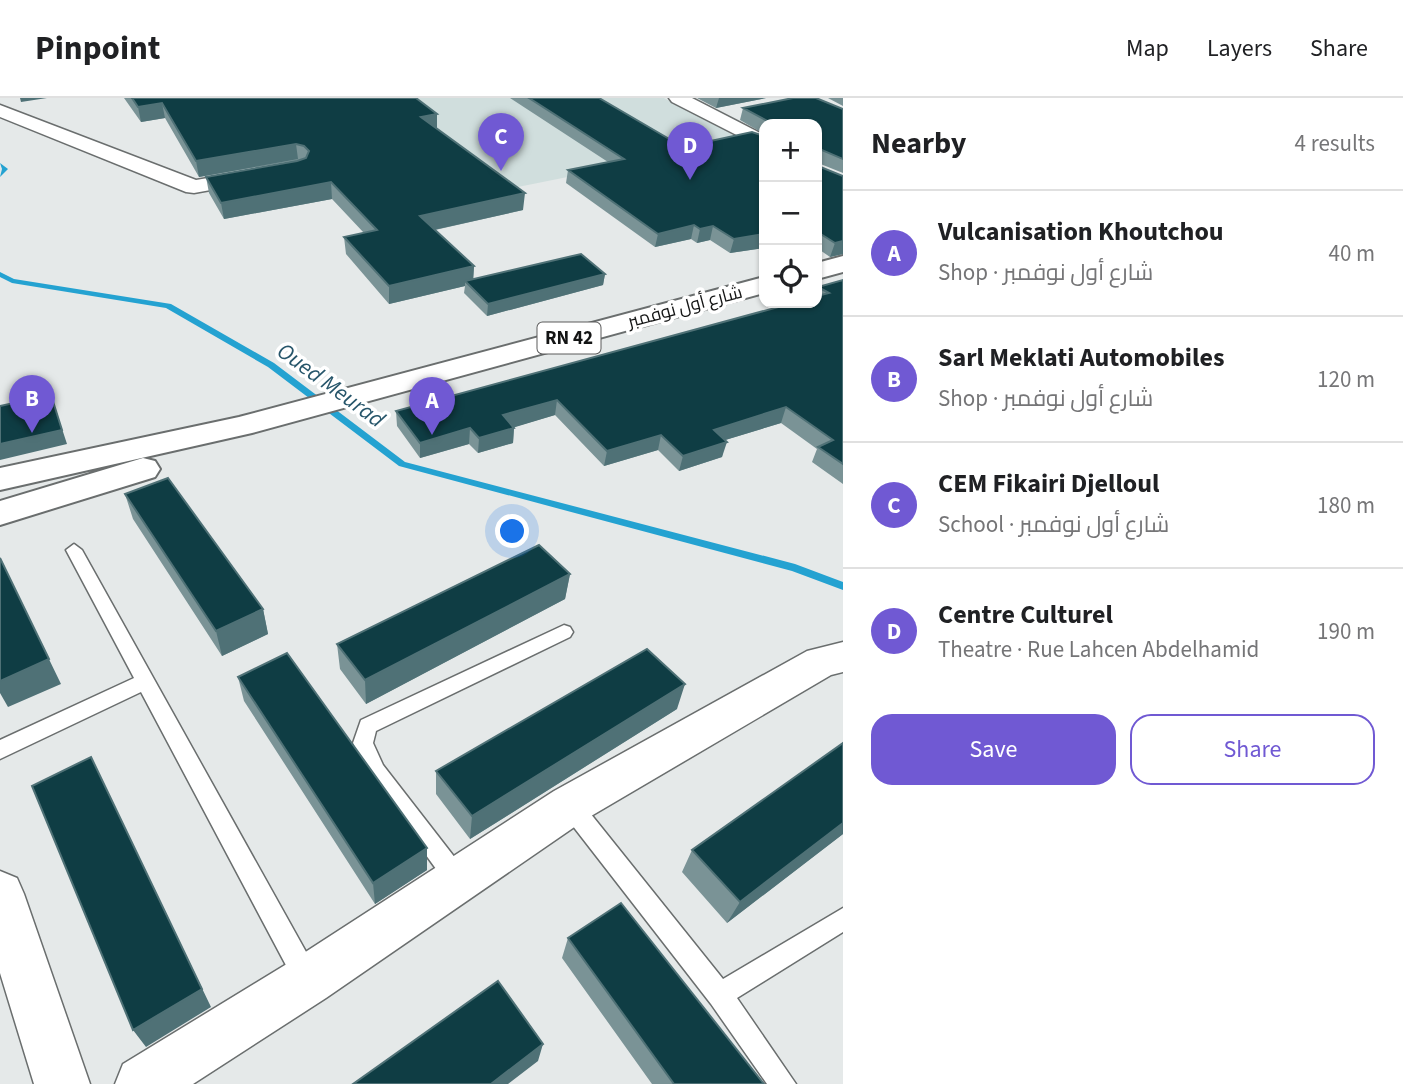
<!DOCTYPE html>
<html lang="en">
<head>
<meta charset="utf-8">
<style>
  :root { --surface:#fff; --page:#f2f2f2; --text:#202124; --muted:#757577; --line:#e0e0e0; --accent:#7059d3 }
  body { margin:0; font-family:"Source Sans 3",Cairo,sans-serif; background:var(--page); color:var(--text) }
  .controls { position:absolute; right:21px; top:21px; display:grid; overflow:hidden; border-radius:14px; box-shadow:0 2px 5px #0004 }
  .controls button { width:63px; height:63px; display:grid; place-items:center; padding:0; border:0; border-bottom:2px solid var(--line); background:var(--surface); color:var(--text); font:35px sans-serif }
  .you { position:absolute; left:513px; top:434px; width:24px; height:24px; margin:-18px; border:5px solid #fff; border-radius:50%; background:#1a73e8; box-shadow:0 0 0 10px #1a73e833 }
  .badge { display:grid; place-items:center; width:46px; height:46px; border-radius:50%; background:var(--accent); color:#fff; font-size:23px; font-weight:700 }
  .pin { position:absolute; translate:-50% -58px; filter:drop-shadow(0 2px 4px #0008) }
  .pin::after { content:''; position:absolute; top:37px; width:24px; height:21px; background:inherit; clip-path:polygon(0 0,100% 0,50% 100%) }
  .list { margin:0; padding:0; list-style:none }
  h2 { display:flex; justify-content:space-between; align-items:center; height:91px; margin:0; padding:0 28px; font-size:30px }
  h2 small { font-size:23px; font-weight:400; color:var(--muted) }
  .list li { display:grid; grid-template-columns:46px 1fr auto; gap:21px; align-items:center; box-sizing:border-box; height:126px; padding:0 28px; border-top:2px solid var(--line) }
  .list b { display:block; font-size:26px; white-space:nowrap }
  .list p { margin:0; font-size:23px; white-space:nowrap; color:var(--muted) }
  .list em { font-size:23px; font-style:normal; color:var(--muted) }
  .actions { display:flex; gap:14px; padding:21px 28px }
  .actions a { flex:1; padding:16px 0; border:2px solid var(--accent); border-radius:21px; text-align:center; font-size:24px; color:var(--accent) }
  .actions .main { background:var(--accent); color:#fff }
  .icon { flex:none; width:38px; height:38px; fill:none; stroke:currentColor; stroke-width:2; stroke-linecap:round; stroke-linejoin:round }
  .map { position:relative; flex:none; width:843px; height:986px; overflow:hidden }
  header { display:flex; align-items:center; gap:42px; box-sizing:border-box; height:98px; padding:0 35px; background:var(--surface); border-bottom:2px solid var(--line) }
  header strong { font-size:33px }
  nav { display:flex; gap:38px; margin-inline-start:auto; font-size:24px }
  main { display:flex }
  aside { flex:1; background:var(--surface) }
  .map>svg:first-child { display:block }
  .built { fill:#d0dedd }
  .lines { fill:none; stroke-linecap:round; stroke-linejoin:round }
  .stream { fill:#24a2d1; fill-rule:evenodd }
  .lane-casing { stroke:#6a6e6e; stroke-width:3 }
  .street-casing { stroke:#6a6e6e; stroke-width:3 }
  .primary-casing { stroke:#6a6e6e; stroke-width:4 }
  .lane { fill:#fff; fill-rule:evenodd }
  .street { fill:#fff; fill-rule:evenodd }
  .primary { fill:#fff; fill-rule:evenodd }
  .wall { fill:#7a9396 }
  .shaded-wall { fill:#4f7176 }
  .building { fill:#0f3d44; stroke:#4f7176; stroke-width:2 }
  .labels { text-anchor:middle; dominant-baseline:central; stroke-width:7; stroke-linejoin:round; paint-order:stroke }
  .far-street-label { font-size:18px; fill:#131414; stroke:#fff }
  .shield { fill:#fff; stroke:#5a5a5a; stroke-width:2 }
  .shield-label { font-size:19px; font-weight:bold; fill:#131414 }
  .water-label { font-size:23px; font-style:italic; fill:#26556a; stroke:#fff }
</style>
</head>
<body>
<header>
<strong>Pinpoint</strong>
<nav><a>Map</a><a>Layers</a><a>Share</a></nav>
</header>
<main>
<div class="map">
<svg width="843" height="986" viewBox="0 0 843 986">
  <rect width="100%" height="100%" fill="#e5e9e9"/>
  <path class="built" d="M247 0H664L746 43 443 104Z"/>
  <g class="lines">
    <path class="stream" d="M0 65 8 71 0 79 2 71Z
      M0 174 14 181 171 206 274 265 405 364 795 466 843 484V492L792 473 399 368 268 269 166 210 12 185 0 179Z"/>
    <defs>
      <path id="lane" d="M74 446 82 452 315 870 318 879 315 888 306 891 297 888 141 594 0 661V642L134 580 66 452Z
        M564 527 570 529 573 534 570 539 376 633 373 645 383 667 466 774 469 782 466 790 458 793 450 790 369 679 353 645 361 622Z
        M570 697 578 700 723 881 843 810V834L737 900 796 986H767L711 906 562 714 559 707 562 700Z"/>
      <path id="street" d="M669 0H692L764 37V51L672 4Z
        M0 7 196 82 255 72 262 74 265 78 262 82 255 84 194 95 186 94 0 19Z
        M843 544V574L831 577 586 721 326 900 193 986H115L123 966 290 864 554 693 807 553Z
        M0 773 17 780 24 796 90 986H34L0 875Z"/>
      <path id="primary" d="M843 158V174L817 181V165Z
        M764 179V195L252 335 0 392V370L239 319Z
        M143 360 155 363 160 371 155 379 0 427V403Z"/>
    </defs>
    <use href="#lane" class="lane-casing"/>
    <use href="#street" class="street-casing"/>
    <use href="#primary" class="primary-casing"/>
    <use href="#lane" class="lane"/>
    <use href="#street" class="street"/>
    <use href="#primary" class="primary"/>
  </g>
  <path class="wall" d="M124 0H416L437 16V30L523 112 435 132 474 168 473 181 605 176 603 187 487 218 464 195 465 188 389 206 346 156 344 139 364 135 332 101 224 121 209 95 206 79 299 62 199 79 165 20 141 24Z
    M510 0H599L683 49 764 38V150L730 155 710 142 697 145 691 141 655 149 566 85 568 72 608 64Z
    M697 0H766L716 10Z
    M828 0H843V8Z
    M743 10 843 11V75L818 65V68L843 78V156L830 159 817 150V26H764V36L740 22Z
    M843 182V386L812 364 817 351 781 325 725 342 722 359 679 373 658 352 604 368 555 317 514 329 513 345 478 355 469 346 420 360 397 328 396 313 817 205V193L818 189Z
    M125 396 263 511 268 536 222 558 133 421Z
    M570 476 565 501 366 606 340 571 337 546Z
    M238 579 427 772 375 806 244 603Z
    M677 611 470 741 436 696V673Z
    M843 645V736L727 825 682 774 692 752Z
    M568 840 764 986H652L562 860Z"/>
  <path class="shaded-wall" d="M20 0H47L21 4Z
    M719 0H766L716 10Z
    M162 5 165 20 141 24 138 9Z
    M437 16V31L421 19Z
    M296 46 298 61 199 79 196 63Z
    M331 84 332 101 224 121 221 105Z
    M525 95 523 112 420 135V118Z
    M694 127 691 141 655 149 658 136Z
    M713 128 710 142 697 145 700 131Z
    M764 136V150L730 155 734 141Z
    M843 143V156L830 159 835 145Z
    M474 168 473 186 465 183V188L389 206V188Z
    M605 176 603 187 487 218 488 206Z
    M51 297 67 346 0 362V346Z
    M557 302 555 317 502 333 503 317Z
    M786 309 781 325 709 347 714 332Z
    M470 330 469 346 420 360V345Z
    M514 330 513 345 478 355 479 340Z
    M661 337 658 352 604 368 607 353Z
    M727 344 722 359 679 373 683 358Z
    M0 460 61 586 8 609 0 595Z
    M570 476 565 501 366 606 365 582Z
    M263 511 268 536 222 558 216 533Z
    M685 586 677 611 470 741 472 718Z
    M91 659 211 909 146 949 133 932Z
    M843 725V736L727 825 740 804Z
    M427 750V772L375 806 373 785Z
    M543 946 538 963 508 986H491Z"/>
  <path class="building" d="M132 0H416L437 16 421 19 525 95 420 118 474 168 389 188 344 139 377 132 331 84 221 105 206 79 297 63 306 60 309 53 304 48 296 46 196 63 162 5 138 9Z
    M529 0H599L683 49 752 34 764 38V136L734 141 713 128 700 131 694 127 658 136 568 72 624 61Z
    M793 0H816L843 11V61L822 52 818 54V68L843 78V143L835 145 819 135H817V26H773L743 10Z
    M581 156 605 176 488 206 465 183Z
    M843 182V366L818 349 833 342 786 309 714 332 727 344 683 358 661 337 607 353 557 302 503 317 514 330 479 340 470 330 420 345 396 313 793 205H817V198L829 195 818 189Z
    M51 297 62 332 0 346V308Z
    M168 380 263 511 216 533 125 396Z
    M539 447 570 476 365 582 337 546Z
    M0 460 49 561 0 583Z
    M647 551 685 586 472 718 436 673Z
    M287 555 427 750 373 785 238 579Z
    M843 645V725L740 804 692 752Z
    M91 659 202 891 133 932 32 688Z
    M621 805 764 986H674L568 840Z
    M498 883 543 946 491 986H353Z"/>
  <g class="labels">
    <g class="far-street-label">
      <text transform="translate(685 209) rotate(-15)">شارع أول نوفمبر</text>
    </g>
    <rect class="shield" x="537.5" y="224.5" width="63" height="31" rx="5"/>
    <g class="shield-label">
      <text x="569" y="240">RN 42</text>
    </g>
    <g class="water-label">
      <text transform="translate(331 287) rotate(36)">Oued Meurad</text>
    </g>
  </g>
</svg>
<div class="controls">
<button>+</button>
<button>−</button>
<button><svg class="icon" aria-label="locate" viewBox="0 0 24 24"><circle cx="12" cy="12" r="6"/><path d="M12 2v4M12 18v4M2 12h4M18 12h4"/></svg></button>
</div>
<div class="you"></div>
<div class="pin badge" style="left:432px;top:337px">A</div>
<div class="pin badge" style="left:32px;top:335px">B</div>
<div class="pin badge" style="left:501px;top:73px">C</div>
<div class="pin badge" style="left:690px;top:82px">D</div>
</div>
<aside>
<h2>Nearby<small>4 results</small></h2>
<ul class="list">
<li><span class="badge">A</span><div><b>Vulcanisation Khoutchou</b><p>Shop · شارع أول نوفمبر</p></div><em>40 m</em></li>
<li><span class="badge">B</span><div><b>Sarl Meklati Automobiles</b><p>Shop · شارع أول نوفمبر</p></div><em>120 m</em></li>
<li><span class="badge">C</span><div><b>CEM Fikairi Djelloul</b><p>School · شارع أول نوفمبر</p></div><em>180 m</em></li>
<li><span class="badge">D</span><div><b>Centre Culturel</b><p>Theatre · Rue Lahcen Abdelhamid</p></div><em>190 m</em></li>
</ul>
<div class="actions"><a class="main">Save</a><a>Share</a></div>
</aside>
</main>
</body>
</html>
